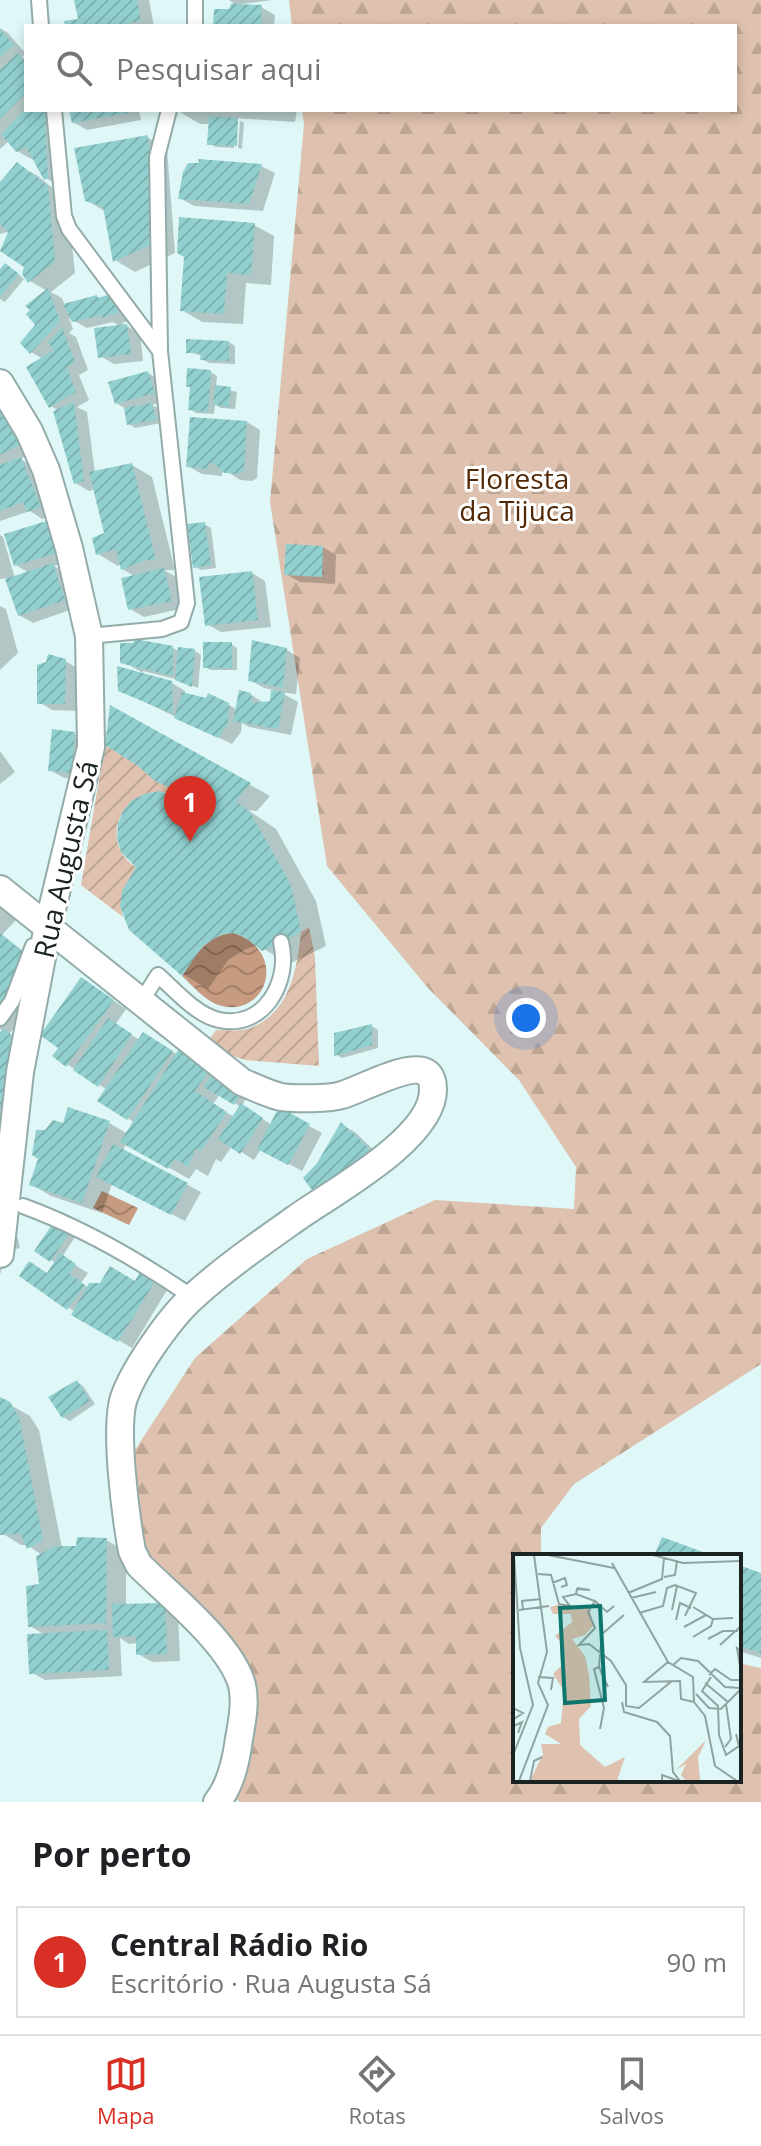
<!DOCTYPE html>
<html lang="pt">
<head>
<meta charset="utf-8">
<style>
  :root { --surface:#fff; --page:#f6f6f6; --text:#202124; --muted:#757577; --line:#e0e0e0; --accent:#d93025 }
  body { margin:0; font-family:"Open Sans",sans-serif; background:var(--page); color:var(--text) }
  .you { position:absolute; left:526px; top:1018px; width:28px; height:28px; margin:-20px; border:6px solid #fff; border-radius:50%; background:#1a73e8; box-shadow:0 0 0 12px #1a73e833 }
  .badge { display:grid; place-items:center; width:52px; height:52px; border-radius:50%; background:var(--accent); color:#fff; font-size:26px; font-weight:700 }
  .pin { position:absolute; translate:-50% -66px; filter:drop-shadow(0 2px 4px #0008) }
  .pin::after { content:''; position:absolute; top:42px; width:28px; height:24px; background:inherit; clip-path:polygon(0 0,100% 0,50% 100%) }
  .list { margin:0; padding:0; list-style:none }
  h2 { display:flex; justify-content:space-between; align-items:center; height:104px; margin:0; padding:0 32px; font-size:34px }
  h2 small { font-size:26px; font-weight:400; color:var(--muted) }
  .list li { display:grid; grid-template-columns:52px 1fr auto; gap:24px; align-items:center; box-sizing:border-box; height:112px; margin:0 16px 16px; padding:0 16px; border:2px solid var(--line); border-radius:0px }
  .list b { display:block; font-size:30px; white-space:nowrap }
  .list p { margin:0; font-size:26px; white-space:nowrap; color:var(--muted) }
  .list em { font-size:26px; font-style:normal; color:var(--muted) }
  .icon { flex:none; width:44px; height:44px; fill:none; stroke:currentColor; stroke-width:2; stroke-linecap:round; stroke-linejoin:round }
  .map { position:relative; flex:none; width:761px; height:1802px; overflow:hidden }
  .search { position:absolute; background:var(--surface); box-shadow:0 4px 12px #0003; left:24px; right:24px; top:24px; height:88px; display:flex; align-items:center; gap:20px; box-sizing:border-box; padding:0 28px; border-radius:0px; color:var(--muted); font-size:30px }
  .sheet { height:232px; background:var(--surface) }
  nav { display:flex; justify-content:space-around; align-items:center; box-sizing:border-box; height:112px; border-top:2px solid var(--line); background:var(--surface); font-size:22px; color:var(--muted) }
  nav a { display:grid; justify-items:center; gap:4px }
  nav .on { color:var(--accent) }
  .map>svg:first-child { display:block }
  .forest { fill:url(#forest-firs) }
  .garden { fill:url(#garden-furrows) }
  .water { fill:url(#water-waves) }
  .shadow { fill:#0003; fill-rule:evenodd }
  .building { fill:url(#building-hatch) }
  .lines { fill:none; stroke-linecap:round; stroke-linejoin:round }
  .service-casing { stroke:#93aba9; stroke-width:18 }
  .minor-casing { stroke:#93aba9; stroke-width:30 }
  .service { stroke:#fff; stroke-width:14 }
  .minor { stroke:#fff; stroke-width:26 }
  .labels { text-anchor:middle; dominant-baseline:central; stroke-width:6; stroke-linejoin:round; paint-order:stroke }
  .park-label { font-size:28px; fill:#522906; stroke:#fff }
  .street-label { font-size:28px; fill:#1a2322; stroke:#fff }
  .inset-road { fill:none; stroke:#90a3a2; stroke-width:2 }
  .view { fill:#0f766e; fill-opacity:0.15; stroke:#0f766e; stroke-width:4 }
  .inset-edge { fill:none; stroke:#1a2322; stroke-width:4 }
</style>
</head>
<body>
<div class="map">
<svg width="761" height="1802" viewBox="0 0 761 1802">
  <defs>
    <pattern id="forest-firs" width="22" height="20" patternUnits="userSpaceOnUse" patternTransform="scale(2)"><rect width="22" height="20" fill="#dec1ae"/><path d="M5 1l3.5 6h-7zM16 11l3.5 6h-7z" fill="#bea695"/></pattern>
    <pattern id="garden-furrows" width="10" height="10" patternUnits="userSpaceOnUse" patternTransform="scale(2)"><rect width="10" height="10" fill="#dec1ae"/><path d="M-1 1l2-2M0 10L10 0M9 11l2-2" fill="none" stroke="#bea695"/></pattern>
    <pattern id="water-waves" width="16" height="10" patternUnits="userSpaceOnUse" patternTransform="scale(2)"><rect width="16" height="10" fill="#c69b7f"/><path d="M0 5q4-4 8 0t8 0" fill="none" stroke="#a07e68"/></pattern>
    <pattern id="building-hatch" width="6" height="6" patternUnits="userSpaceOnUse" patternTransform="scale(2)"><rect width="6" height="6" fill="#91d0ce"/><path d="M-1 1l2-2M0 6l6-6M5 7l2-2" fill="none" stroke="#7cb2b1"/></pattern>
  </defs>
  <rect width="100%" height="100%" fill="#dff8f7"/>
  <path class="forest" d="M289 0H761V1364L574 1484 541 1528V1556H515V1780H739V1664H742L761 1668V1802H240L219 1786 244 1684 141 1565 133 1453 195 1358 307 1259 435 1200 574 1209 576 1167 519 1080 428 988 327 866 270 502 304 124 302 110H735V26H292Z"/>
  <path class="garden" d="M105 745 186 795 180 798C132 772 91 838 136 867 126 884 117 897 123 917L81 885Z
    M309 927 315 957 319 1066 245 1060 210 1048 206 1044 216 1030C228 1030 242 1032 253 1027 291 1010 297 968 301 932Z"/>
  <path class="water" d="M233 933C289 951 267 1017 222 1006 207 1003 193 986 182 976 196 955 206 936 233 933Z
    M102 1191 138 1208 129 1225 93 1208Z"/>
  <path class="shadow" d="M76 0H149L154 26H67L80 20Z
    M229 0H272L243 4V6L261 7 275 15 274 26H215L230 11 233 3Z
    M0 28 8 33 26 54 22 57 26 60V110H57L59 186 46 178 34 157 31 159 17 151 9 141 0 149Z
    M71 110H139L141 120 87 130 73 122Z
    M181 110H297L295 122 235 118 234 148 216 147 209 143 210 124H200L180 112Z
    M240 121 244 123 242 149 238 148Z
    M147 137 167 149 175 253 135 272 115 260 106 212 86 200Z
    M18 165 38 176 67 200 75 273 51 292 62 298 65 306 97 297 102 299 113 295 131 320 122 323 140 334 143 361 114 364 100 356 120 326 113 322 87 328 69 318 73 329 69 333 76 337 88 370 79 375 89 400 77 407 87 412 95 473 132 465 152 477 175 570H164L178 578 184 608 144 617 130 609 136 577 122 569 121 564 118 566 98 554 106 534 95 489 89 491 75 483 59 411 51 406 43 359 31 352 47 291 30 281 27 266 10 231 0 234V185Z
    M201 165 261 166 275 173 263 211 194 206 180 198Z
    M254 225 274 236 271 285 246 283 243 324 202 322 182 310Z
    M12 269 24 279 5 302 0 299V272Z
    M229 342 235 346V364L209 363 202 359 203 356 188 352Z
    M211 372 217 376 216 387 237 392 235 409 221 408 215 404 214 414 196 413 190 409 192 388 188 386Z
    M148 373 162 381 167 400 152 405 158 408 161 423 135 428 129 424 126 409 116 403Z
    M0 409 36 451 20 459 35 467 53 514 42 519 30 511 0 521Z
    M247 422 260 430 257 478 252 481 240 480 222 468V476L202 474 188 466Z
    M49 522 72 560 54 566 66 573 78 607 33 623 19 615 7 578 0 579V535L3 537 15 578 29 573 16 565Z
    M204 524 211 528 216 568 201 570 194 566Z
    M323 547 336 555 335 584 300 582 286 574Z
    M252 573 265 581 271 627 221 632 207 624Z
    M0 606 6 609 18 653 0 670Z
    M231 644 237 648V670H211L205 667Z
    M173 648 180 652 195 651 201 655 198 688 179 680 143 671V673L122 661Z
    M287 650 300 658 296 694 280 692 298 702 291 735 249 727 242 723 241 732 232 744 120 690 172 683 185 691V695L228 704 237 710 250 694 264 703H271L274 690 264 688 250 680Z
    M65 661 79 669 78 711 52 710 39 702Z
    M112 708 270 796 257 811 248 810 276 829 316 901 326 946 289 964 259 946 248 948 229 959 208 989 183 974 180 800 189 796 156 779Z
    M75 734 88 741 85 779 64 778 50 770Z
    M0 751 15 772 0 784Z
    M0 908 16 920 2 935 47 969 32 1009 9 1034 18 1039 17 1112 0 1116V1034L4 1032 0 1029Z
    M95 988 126 1009 115 1025 140 1040 157 1042 178 1055 183 1047 246 1098 242 1106 272 1125 279 1110 322 1133 302 1171 261 1149 254 1160 232 1146 221 1162 216 1159 208 1176 196 1169 189 1179 126 1143 123 1151 201 1192 185 1221 112 1184 102 1213 51 1196 31 1184 64 1125 109 1123 128 1134 135 1123 100 1101 106 1089 54 1056ZM220 1094 241 1107 234 1117 213 1104Z
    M372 1026 378 1030V1048L342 1058 336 1054Z
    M342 1125 355 1132 385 1161 327 1196 313 1188 318 1164Z
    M0 1201 15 1227 20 1248 6 1251 0 1275Z
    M54 1224 75 1237 62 1257 88 1273 81 1283 89 1288 101 1284H136L141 1275 167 1290 132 1348 74 1314V1311L22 1276 48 1275 56 1263 37 1251Z
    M77 1382 83 1386 95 1404 70 1421 63 1417Z
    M0 1399 30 1416 39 1430 62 1548H78L106 1540 126 1551V1606L165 1605 178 1613 180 1661 152 1662 138 1654V1643L129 1644 120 1638 122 1676 45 1680 31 1672 45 1635 30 1626 41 1586 42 1555 27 1545H21L0 1532Z
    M739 1567 761 1575V1658L739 1651Z"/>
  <path class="building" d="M74 0H137L141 21 114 26H65L64 21 78 19Z
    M231 4 262 5 261 26H213L214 9H229Z
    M0 29 14 45 0 57Z
    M18 53 26 63V93L0 119V70Z
    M24 110H45L48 178 44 180 26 147 16 152 1 134Z
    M69 110H127L128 113 72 123Z
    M209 116 238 118 237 146 207 145Z
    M148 135 156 242 113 262 103 207 85 201 74 148Z
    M198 159 262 164 249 204 178 199 183 172 188 163H199Z
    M17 162 48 186 55 261 28 283 22 274 24 267 0 251 8 232 0 224V182Z
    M179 217 255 223 251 275 227 273 224 314 180 311 184 257 177 253Z
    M5 263 19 274 0 297V269Z
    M48 288 60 321 30 354 20 343 35 325 26 314 30 310 25 306Z
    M114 293 118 313 102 318V315L72 322 63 304 97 295 98 298Z
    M127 324 131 354 98 358 94 328Z
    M62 327 75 362 67 367 76 392 49 408 26 367 54 350 48 343Z
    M186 339 229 341V361L200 360 201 353H186Z
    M187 368 211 370 208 412 188 410 190 387H186Z
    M148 371 155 393 115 404 108 382Z
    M215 385 231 387 229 407 213 405Z
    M74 402 84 481 74 484 53 411Z
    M152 403 156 420 127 425 124 408Z
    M0 407 24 443 0 455Z
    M190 417 247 421 244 470 238 474 224 473 215 464 209 463 208 469 186 467Z
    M21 457 41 507 27 512 23 502 0 511V465Z
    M132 463 156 560H146L121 570 116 549 96 555 92 538 104 533 89 472Z
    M50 520 60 552 14 566 4 534Z
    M205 522 211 565 193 568 187 524Z
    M286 544 323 546 322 577 284 575Z
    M53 563 65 600 18 616 5 579Z
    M164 568 172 601 128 610 121 578Z
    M252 571 258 620 205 626 199 577Z
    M135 639 173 646V676L120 663V643H133Z
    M252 640 287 648 283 688 248 681Z
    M203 642H232V668H203Z
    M178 647 195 649 192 687 175 680Z
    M48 654 66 659 65 704H37V665L46 662Z
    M117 666 172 681 173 714 118 691Z
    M239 690 251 693 252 703 270 701 271 690 285 692 278 729 233 721Z
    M182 692 206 698 208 693 229 703 228 724 218 738 174 718Z
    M110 705 251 783 236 801 250 812 291 885 301 932 262 951 244 936 233 933 222 934 203 945 182 976 129 930 120 906 122 891 136 867 121 852 117 838 118 824 123 811 132 800 145 794 159 791 180 798 186 795 155 781 138 766 105 745Z
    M52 729 75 732 72 773 48 771Z
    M0 933 28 956 0 1011Z
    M81 977 114 1000 66 1067 52 1056 58 1048 40 1035Z
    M108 1018 132 1034 98 1087 73 1070Z
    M372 1024V1045L334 1056V1033Z
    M5 1029 18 1041 4 1105 0 1106V1032Z
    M143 1032 173 1051 127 1120 97 1101Z
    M182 1044 211 1068 195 1091 227 1112 200 1152 196 1148 188 1167 175 1159 168 1169 120 1142Z
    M211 1075 241 1093 234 1105 204 1087Z
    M241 1103 263 1118 240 1154 218 1139Z
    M68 1107 110 1121 82 1203 29 1185 38 1159 32 1155 36 1130H45L53 1120 63 1123Z
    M279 1107 310 1124 288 1165 257 1149Z
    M341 1122 374 1153 312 1190 303 1178 317 1163Z
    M113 1144 188 1183 171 1215 96 1177Z
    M54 1222 70 1232 50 1262 34 1251Z
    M60 1253 76 1264 69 1274 85 1285 67 1310 19 1276 29 1261 47 1273Z
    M110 1266 135 1281 140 1272 155 1281 118 1342 71 1315 89 1283H100Z
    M77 1380 90 1401 62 1418 48 1397Z
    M0 1397 10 1402 19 1417 43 1540 27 1549 21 1534 0 1535Z
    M77 1537 107 1538 106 1623 28 1627 26 1586 39 1584 36 1556 56 1546H76Z
    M662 1537 714 1556H654Z
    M739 1565 761 1573V1653L739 1646Z
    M165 1603 167 1654 136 1655V1636L113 1637 112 1604Z
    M107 1630 109 1670 29 1674 27 1634Z"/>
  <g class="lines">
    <defs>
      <path id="service" d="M39 0 41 26
        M195 26V0
        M54 110 64 216 69 229 160 351 187 603 181 622 162 629 89 636
        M160 350 157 157 169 110
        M141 1002 158 975C175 990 196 1015 219 1020 264 1030 291 981 281 942
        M0 1018 12 1001 33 946
        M23 1206C83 1228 140 1261 192 1297"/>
      <path id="minor" d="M0 383 29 431 46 470 69 548 89 636 91 747 48 926 20 1072 0 1254
        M0 889 242 1082C254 1087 268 1094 281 1097 294 1099 330 1099 342 1095 360 1090 411 1061 427 1073 432 1077 433 1084 433 1090 433 1139 331 1193 295 1219 261 1243 225 1268 194 1296 171 1316 136 1366 125 1395 113 1423 126 1518 132 1551L139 1565C169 1595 231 1644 242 1685 246 1702 242 1722 239 1739 236 1761 231 1785 217 1802"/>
    </defs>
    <use href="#service" class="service-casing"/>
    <use href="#minor" class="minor-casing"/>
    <use href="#service" class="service"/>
    <use href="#minor" class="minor"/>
  </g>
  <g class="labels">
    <g class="park-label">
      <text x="517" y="478">Floresta<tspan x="517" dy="32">da Tijuca</tspan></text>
    </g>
    <g class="street-label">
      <text transform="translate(65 859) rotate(-77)">Rua Augusta Sá</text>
    </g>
  </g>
  <g transform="translate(513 1554)">
    <rect width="228" height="228" fill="#dff8f7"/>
    <path d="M45 51 76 54 81 71 72 81 59 85 72 102 76 121 78 152 66 165 67 191 92 213 112 203 104 227H17L30 200 28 190H48L32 180 35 173 48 169 51 137 40 120 48 112 47 87 42 82 59 68 58 60H40L37 53ZM193 186 185 203 187 226 198 227H173L168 221 173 210 163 216Z" fill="#dec1ae"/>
    <path class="inset-road" d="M35 1 101 14M140 1 170 9 228 7M99 9 155 108 180 123 181 148 192 162 202 212 224 227M25 20 38 21 46 50 57 52 50 43 63 40 82 47 75 58 82 74 66 91 76 90 98 107 113 131V152L126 154 159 127M151 23 162 21 164 7M39 29 52 24 54 31 48 33M115 39 149 25 151 4M63 40 64 35 77 36 64 34M118 44 143 38M82 47 94 58 101 52M180 53 200 65 220 64M10 55 9 47 28 45M6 56 36 52M159 56 164 32M126 59 150 52 154 34 162 31 183 39 172 62M163 66 167 49 178 54M171 73 193 61M180 83 198 72 200 65M195 85 210 77H225M207 91 228 72M155 108 131 128 167 127 168 145 181 148M160 111 168 104 185 107 212 133 227 134M86 113 81 115 91 154 87 175M228 117 224 94 228 97M196 121 202 115 218 126H228M25 123 40 124 38 136M198 123 189 137 205 152 206 181 213 201 226 192 223 180M192 129 215 148M95 133 86 113 89 80 111 61M183 140 196 154 208 155 228 135M109 148 111 158 144 168 157 182 160 218 167 227M0 154 10 159 1 165V172L9 168 5 179M212 193 218 185 213 150M0 201 20 151 7 94 1 1M6 227 35 151 25 129 34 98 21 1M17 227 21 207 29 203M149 227V221L166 227"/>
    <path class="view" d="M87 52 92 146 52 149 47 54Z"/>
    <rect width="228" height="228" class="inset-edge"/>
  </g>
</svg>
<div class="you"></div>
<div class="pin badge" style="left:190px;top:842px">1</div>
<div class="search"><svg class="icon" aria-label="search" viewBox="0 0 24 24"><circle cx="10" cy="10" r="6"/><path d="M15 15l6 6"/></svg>Pesquisar aqui</div>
</div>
<section class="sheet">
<h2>Por perto<small></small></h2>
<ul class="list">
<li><span class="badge">1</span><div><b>Central Rádio Rio</b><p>Escritório · Rua Augusta Sá</p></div><em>90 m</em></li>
</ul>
</section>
<nav>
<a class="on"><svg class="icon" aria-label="map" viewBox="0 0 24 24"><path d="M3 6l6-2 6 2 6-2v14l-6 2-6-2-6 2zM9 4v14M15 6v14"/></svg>Mapa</a>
<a><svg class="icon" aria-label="directions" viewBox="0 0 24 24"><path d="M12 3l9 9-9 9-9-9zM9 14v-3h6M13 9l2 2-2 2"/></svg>Rotas</a>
<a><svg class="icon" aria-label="saved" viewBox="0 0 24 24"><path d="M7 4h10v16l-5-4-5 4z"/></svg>Salvos</a>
</nav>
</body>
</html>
